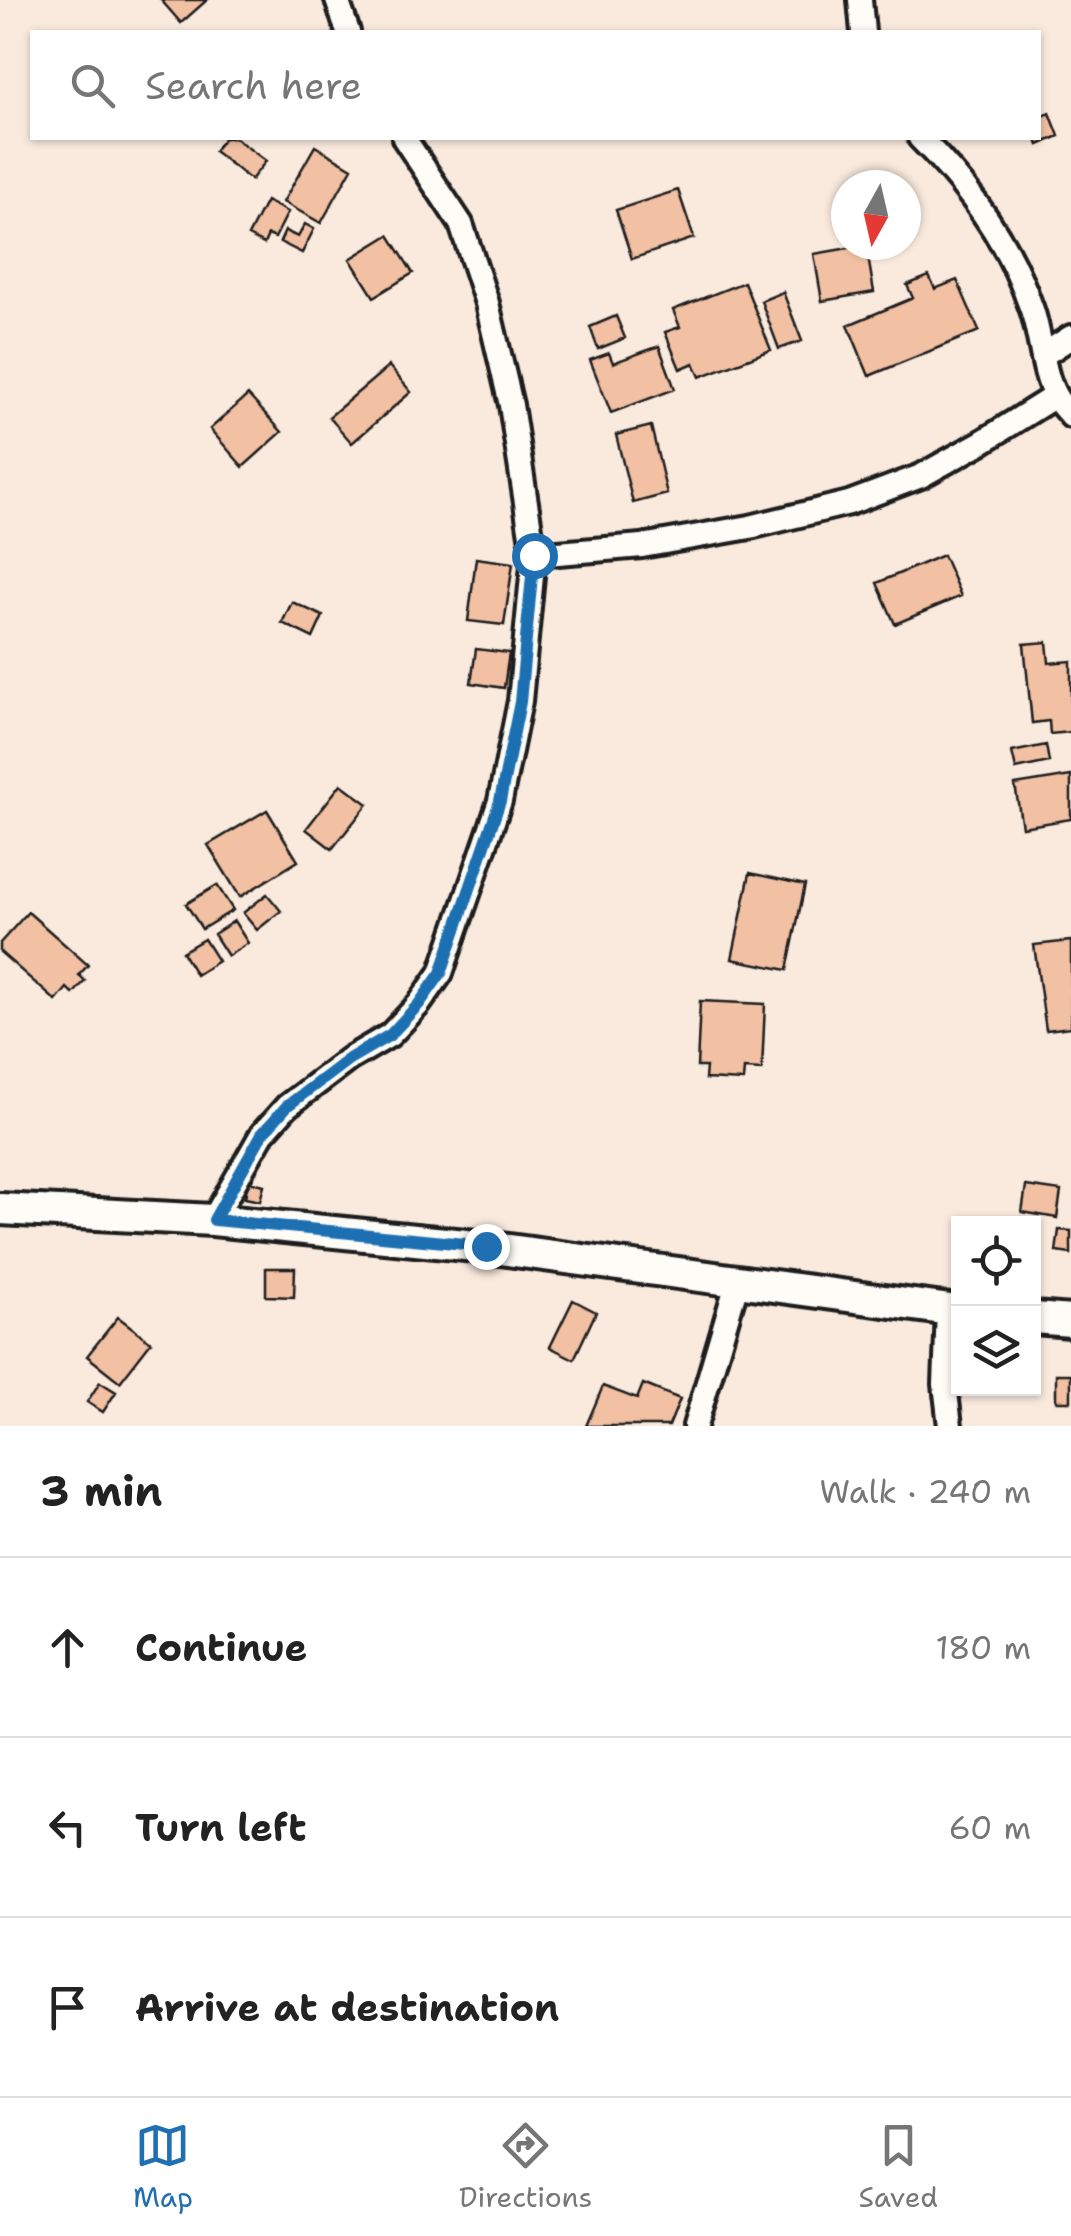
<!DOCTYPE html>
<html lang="en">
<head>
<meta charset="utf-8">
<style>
  :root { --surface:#fff; --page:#f2f2f2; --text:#222; --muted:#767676; --line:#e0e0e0; --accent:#1f6fb2 }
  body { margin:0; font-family:"Shantell Sans",sans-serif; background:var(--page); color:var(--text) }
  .controls { position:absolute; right:30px; bottom:30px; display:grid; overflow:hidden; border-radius:0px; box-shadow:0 2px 8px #0004 }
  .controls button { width:90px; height:90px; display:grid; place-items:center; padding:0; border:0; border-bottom:2px solid var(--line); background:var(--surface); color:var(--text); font:50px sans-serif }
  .compass { position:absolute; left:831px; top:170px; width:90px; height:90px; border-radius:50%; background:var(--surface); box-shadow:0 2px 8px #0004; rotate:188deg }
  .stop { position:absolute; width:30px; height:30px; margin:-22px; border:8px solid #1f6fb2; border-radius:50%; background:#fff }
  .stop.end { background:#1f6fb2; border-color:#fff; box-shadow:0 2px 10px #0008 }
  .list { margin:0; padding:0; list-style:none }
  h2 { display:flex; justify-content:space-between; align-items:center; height:130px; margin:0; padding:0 40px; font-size:42px }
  h2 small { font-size:32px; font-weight:400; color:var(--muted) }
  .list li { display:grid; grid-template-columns:65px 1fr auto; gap:30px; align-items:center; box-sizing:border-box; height:180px; padding:0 40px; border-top:2px solid var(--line) }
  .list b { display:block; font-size:38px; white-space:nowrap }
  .list em { font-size:32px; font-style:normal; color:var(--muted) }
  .icon { flex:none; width:55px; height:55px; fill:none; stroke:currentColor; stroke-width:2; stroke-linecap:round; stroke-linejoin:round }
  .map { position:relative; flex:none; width:1071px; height:1426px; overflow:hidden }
  .search { position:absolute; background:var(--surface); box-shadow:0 2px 8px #0004; left:30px; right:30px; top:30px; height:110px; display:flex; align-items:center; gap:25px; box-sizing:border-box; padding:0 35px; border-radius:0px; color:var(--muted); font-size:38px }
  .sheet { height:670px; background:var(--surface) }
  nav { display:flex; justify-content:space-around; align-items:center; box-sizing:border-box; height:140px; border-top:2px solid var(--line); background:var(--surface); font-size:28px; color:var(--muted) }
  nav a { display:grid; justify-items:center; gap:5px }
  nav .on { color:var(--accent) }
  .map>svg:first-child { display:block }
  .building { fill:#f2c0a3; stroke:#1c1c1c; stroke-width:2.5 }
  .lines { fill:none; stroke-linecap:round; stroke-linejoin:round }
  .minor-casing { stroke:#1c1c1c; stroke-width:30 }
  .tertiary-casing { stroke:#1c1c1c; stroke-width:38 }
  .minor { stroke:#fdfcf7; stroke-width:22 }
  .tertiary { stroke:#fdfcf7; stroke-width:30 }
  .route { stroke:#1f6fb2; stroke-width:12 }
</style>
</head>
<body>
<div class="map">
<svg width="1071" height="1426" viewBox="0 0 1071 1426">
  <rect width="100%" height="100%" fill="#faeade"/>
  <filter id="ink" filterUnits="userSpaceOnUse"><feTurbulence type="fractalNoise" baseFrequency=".01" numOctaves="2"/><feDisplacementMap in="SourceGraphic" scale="20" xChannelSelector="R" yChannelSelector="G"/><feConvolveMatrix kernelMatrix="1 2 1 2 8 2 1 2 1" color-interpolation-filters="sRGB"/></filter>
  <g filter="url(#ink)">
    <path class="building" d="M161 0H207L181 23Z
      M1050 113 1059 136 1039 145 1036 138H1038V118Z
      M224 138H235L266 161 251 180 214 151Z
      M315 146 352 168 321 223 283 202Z
      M678 190 694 238 632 259 616 210Z
      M266 201 288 212 275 238 268 235 264 244 248 236Z
      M305 224 314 229 302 253 280 242 285 231 298 237Z
      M389 235 413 273 374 297 350 259Z
      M866 245 874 292 822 301 814 254Z
      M929 276 935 289 957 280 979 331 869 376 848 325 913 298 907 285Z
      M744 282 771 350 700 377 694 363 680 369 665 332 680 327 673 310Z
      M783 292 802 341 779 349 761 301Z
      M616 316 625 338 598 349 590 327Z
      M659 346 675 389 611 413 590 360 609 353 613 363Z
      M389 366 411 392 352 443 329 417Z
      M248 395 282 432 243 467 210 429Z
      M651 426 667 494 633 503 616 435Z
      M943 555 961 596 895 624 877 583Z
      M476 558 513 563 504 625 468 621Z
      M292 602 323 616 313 638 282 623Z
      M1047 642 1049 663 1071 661V732L1050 734 1049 721 1032 723 1024 644Z
      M476 649 509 653 504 688 471 683Z
      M1046 745 1049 762 1016 769 1012 752Z
      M1071 776V819L1022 827 1015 785Z
      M341 784 368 804 332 849 306 829Z
      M267 810 298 861 240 897 208 845Z
      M750 873 805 885 787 970 732 959Z
      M217 885 233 910 202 929 186 904Z
      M267 894 281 911 257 930 243 913Z
      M28 912 88 965 79 975 85 981 73 994 67 988 56 1001 0 952V943Z
      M234 921 248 943 228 956 214 934Z
      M204 939 218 961 196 975 182 952Z
      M1071 941V1027L1046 1030 1034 945Z
      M700 1001 765 1004 762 1070 744 1069 743 1081 705 1079 706 1067H697Z
      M248 1181 264 1185 260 1201 245 1198Z
      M1026 1186 1061 1191 1057 1218 1022 1212Z
      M1059 1230 1071 1231V1254L1056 1252Z
      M266 1268H295L294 1297 266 1296Z
      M573 1300 596 1312 574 1359 550 1347Z
      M118 1317 151 1342 120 1382 87 1356Z
      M1056 1374H1071V1401H1056Z
      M100 1382 116 1392 103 1412 87 1402Z
      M643 1384 680 1399 669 1426H586L603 1386 637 1399Z"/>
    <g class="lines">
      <defs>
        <path id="minor" d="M337 0 348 32
          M860 0 863 32
          M920 138C968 186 1009 242 1031 307 1041 333 1042 374 1056 397 1060 404 1066 410 1071 416
          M1043 355 1071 337
          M534 555 642 546 750 527 849 503 921 476 982 442 1055 396
          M213 1220 262 1134 287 1106 349 1059 390 1035 419 1004 441 973 500 801 520 701 534 555 511 405 487 303 461 224 404 138
          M948 1311 945 1384 950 1426
          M695 1426 738 1280"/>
        <path id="tertiary" d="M0 1209 213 1220 486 1247 958 1311
          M1034 1318 1071 1321"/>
      </defs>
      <use href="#minor" class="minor-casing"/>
      <use href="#tertiary" class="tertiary-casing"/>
      <use href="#minor" class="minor"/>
      <use href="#tertiary" class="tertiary"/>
    </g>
  </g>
  <g class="lines" filter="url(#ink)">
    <path class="route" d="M486 1246 214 1220 262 1134 287 1106 349 1059 390 1035 419 1004 441 973 500 801 520 702 534 555"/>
  </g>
</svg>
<div class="controls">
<button><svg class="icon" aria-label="locate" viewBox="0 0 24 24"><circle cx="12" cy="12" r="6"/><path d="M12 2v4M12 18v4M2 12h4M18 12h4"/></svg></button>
<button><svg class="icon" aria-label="layers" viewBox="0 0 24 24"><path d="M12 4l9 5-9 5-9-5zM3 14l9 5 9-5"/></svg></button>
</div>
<svg class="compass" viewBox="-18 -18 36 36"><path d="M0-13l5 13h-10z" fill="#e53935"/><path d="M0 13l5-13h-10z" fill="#767676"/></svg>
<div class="stop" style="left:534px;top:555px"></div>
<div class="stop end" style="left:486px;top:1246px"></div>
<div class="search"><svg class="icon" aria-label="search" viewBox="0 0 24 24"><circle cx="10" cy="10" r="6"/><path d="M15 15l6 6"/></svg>Search here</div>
</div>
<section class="sheet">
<h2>3 min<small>Walk · 240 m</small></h2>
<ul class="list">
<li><svg class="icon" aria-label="ahead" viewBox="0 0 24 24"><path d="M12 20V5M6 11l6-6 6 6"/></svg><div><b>Continue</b></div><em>180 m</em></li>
<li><svg class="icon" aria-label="left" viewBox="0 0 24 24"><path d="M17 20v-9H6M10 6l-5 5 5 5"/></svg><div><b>Turn left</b></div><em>60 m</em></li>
<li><svg class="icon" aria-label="arrive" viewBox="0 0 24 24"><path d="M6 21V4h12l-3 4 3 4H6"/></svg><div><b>Arrive at destination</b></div></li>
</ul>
</section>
<nav>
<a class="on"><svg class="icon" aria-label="map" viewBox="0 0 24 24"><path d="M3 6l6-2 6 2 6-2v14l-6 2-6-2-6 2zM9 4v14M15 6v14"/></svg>Map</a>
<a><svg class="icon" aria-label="directions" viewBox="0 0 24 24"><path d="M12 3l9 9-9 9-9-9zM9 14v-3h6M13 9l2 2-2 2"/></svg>Directions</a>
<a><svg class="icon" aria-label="saved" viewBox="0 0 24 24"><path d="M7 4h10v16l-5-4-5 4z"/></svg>Saved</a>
</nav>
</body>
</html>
